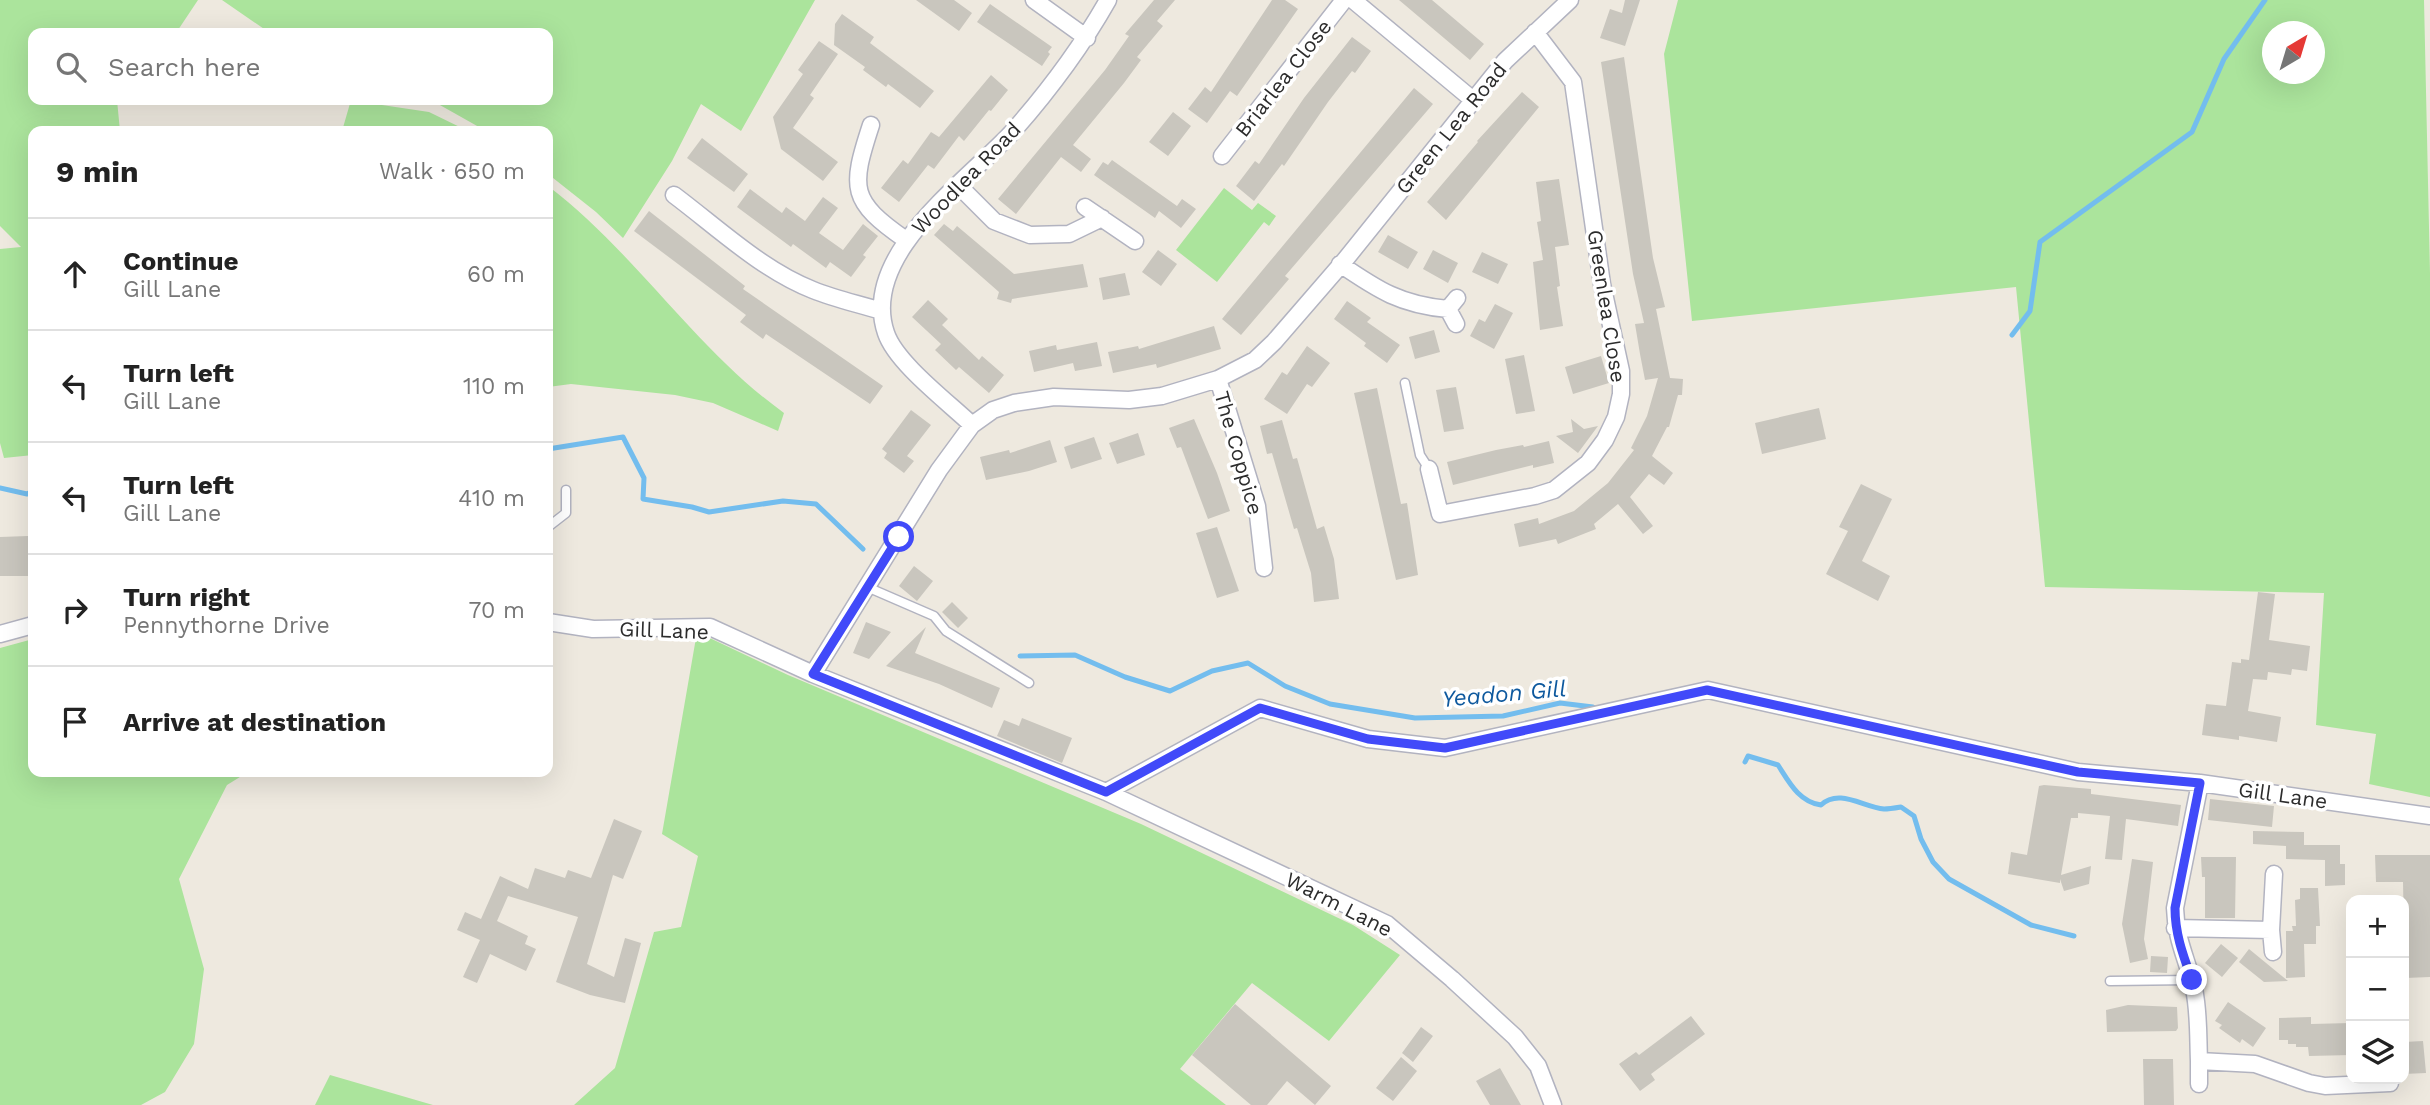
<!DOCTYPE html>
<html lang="en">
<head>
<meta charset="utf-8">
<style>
  :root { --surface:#fff; --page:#f6f6f6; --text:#222; --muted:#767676; --line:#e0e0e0 }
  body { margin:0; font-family:"Work Sans",sans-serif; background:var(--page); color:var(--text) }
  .controls { position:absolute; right:21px; bottom:21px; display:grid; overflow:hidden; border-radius:14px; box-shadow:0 7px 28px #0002 }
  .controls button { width:63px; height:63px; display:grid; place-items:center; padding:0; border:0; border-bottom:2px solid var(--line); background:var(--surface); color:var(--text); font:35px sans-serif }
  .compass { position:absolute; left:2262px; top:21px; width:63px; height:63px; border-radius:50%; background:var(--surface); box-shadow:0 7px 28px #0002; rotate:38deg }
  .stop { position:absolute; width:21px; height:21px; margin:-16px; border:5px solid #414af9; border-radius:50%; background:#fff }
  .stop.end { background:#414af9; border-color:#fff; box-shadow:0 2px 7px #0008 }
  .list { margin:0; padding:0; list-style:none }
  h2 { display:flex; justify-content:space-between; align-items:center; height:91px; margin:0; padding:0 28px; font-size:30px }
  h2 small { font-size:23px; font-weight:400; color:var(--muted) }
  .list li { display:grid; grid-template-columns:46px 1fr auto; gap:21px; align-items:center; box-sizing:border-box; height:112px; padding:0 28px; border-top:2px solid var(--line) }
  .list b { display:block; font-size:26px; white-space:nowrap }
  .list p { margin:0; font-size:23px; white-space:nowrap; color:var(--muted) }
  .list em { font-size:23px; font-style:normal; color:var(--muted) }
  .icon { flex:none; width:38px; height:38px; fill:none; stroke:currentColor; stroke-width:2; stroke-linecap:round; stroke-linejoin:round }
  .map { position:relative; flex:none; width:2430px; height:1105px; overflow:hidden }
  .search { position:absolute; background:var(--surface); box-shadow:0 7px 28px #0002; left:28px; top:28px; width:525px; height:77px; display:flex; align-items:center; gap:18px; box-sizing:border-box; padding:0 24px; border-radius:14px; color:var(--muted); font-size:26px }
  .panel { position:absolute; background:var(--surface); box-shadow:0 7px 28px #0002; left:28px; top:126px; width:525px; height:651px; border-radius:14px }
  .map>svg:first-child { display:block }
  .green { fill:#abe49c; fill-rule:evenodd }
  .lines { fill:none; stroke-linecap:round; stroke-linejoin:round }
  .stream { stroke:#73bdee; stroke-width:5 }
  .building { fill:#c9c6be }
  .lane-casing { stroke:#b2b3c0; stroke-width:11 }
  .street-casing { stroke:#b2b3c0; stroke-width:19 }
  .lane { stroke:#fff; stroke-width:8 }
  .street { stroke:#fff; stroke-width:16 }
  .route { stroke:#414af9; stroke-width:9 }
  .labels { text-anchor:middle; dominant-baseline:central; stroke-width:7; stroke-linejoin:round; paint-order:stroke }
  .street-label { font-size:21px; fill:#2c2c2c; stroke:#fff }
  .water-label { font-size:23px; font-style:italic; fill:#0e599e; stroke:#fff }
</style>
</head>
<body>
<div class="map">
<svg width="2430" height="1105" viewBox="0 0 2430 1105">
  <rect width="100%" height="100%" fill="#eee9df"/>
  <path class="green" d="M0 0H198L176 33H33V100H117L120 131H33V455L4 458 0 443V249L21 247 0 226Z
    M222 0H815L741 131 701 104 672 161 623 238 596 212 548 174V131H486L431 100H548V33H270Z
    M1678 0H2424L2430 273V797L2369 784 2376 734 2316 725 2324 593 2045 587 2016 287 1692 321 1664 54ZM2272 32H2314V74H2272Z
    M351 100H367L382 105 429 112 468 131H342Z
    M548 186C636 253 695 349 784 413L778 431 713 403 675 395 571 384 548 387Z
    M1224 188 1252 210 1258 203 1276 216 1269 226 1264 222 1217 282 1176 250Z
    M697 632 788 675 1141 824 1353 925 1400 955 1329 1041 1252 983 1180 1069 1226 1105H574L615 1068 654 932 681 927 698 856 662 834Z
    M33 639V772H248L227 785 179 879 204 969 194 1044 165 1092 141 1105H0V648Z
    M330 1075 433 1105H315Z"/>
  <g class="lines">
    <path class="stream" d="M2012 335 2030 311 2040 242 2192 132 2224 59 2265 0
      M548 449 623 437 644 478 643 499 692 507 709 512 783 501 816 504 863 549
      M0 488 27 494 33 491
      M1020 656 1075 655 1125 677 1170 691 1212 671 1248 663 1285 686 1330 704 1415 718 1503 716 1560 703 1593 707
      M1745 762 1748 756 1778 765C1789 782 1799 802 1821 805 1839 788 1863 807 1884 809 1889 809 1895 808 1901 807L1914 816 1921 839 1933 862 1949 879 2031 925 2074 936"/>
  </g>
  <path class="building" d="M916 0H954L972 13 959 31Z
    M1154 0H1175L1157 21 1163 26 1137 57 1141 60 1124 83 1073 145 1091 159 1081 172 1061 157 1016 214 998 199 1105 70 1129 36 1125 34Z
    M1272 0H1285L1298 9 1237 96 1230 91 1207 123 1188 109 1205 87 1211 92Z
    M1399 0H1432L1484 44 1470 60Z
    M1625 0H1640L1625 46 1600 38 1610 9 1622 13Z
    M990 4 1052 47 1048 52 1050 54 1042 66 977 22Z
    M842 14 874 37 870 43 934 91 920 108 888 84 886 87 863 70 865 67 834 45 835 24Z
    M1352 37 1371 51 1355 73 1352 71 1328 102 1284 166 1282 164 1254 201 1236 186 1255 161 1259 164 1304 98Z
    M819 41 838 54 810 95 814 98 793 128 838 162 823 181 781 149 773 117 803 74 798 70Z
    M1624 57 1653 258 1665 307 1656 309 1670 378 1683 379 1682 395H1678L1669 427H1667L1652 456 1673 473 1664 485 1649 474 1630 497 1653 526 1643 534 1618 504 1594 524 1596 529 1558 544 1556 539 1519 547 1514 524 1538 518 1539 524 1574 511 1608 483 1634 450 1631 448 1647 416 1658 378 1645 380 1640 354 1635 324 1644 323 1633 274 1601 62Z
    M991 75 1008 90 991 111 989 110 964 141 959 136 934 169 928 165 899 202 881 188 903 160 908 164 931 132 939 137Z
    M1414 88 1433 104 1285 276 1289 279 1241 335 1222 319Z
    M1522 92 1539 107 1446 220 1427 202 1478 142 1477 141Z
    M1173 112 1191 126 1168 156 1149 142Z
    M702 138 748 174 734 192 687 158Z
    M1112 160 1177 206 1182 199 1196 209 1181 228 1159 211 1155 218 1094 175 1103 162 1108 165Z
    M1559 179 1569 245 1555 247 1560 286 1557 287 1563 326 1540 330 1533 262 1543 260 1537 222 1541 221 1536 182Z
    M750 189 782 213 786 207 805 221 823 197 838 208 819 233 843 250 863 224 878 236 863 255 866 257 851 277 830 262 826 268 793 244 791 247 737 207Z
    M649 211 745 286 743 289 883 386 870 404 766 334 763 339 740 322 746 315 634 231Z
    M944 224 953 231 957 226 1014 274 1083 264 1088 287 1012 299 1011 303 997 299 999 292 934 235Z
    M1388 235 1418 252 1408 269 1378 252Z
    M1158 250 1177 264 1161 286 1142 272Z
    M1433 250 1458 263 1448 283 1423 269Z
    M1482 252 1508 264 1498 284 1472 272Z
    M1125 273 1130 295 1103 300 1099 278Z
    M928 300 948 319 942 325 979 360 982 356 1004 375 989 393 959 367 956 370 935 350 941 344 912 317Z
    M1347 301 1371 318 1367 322 1400 345 1387 363 1364 346 1366 343 1334 319Z
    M1495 304 1513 313 1494 349 1470 336 1479 319 1485 322Z
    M1214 326 1221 349 1157 368 1156 364 1113 373 1108 352 1138 346 1139 349Z
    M1434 330 1440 352 1415 359 1409 337Z
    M1097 342 1102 366 1075 371 1073 363 1034 372 1029 351 1056 345 1057 350Z
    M1307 346 1330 363 1312 387 1307 384 1287 414 1264 399 1282 372 1287 375Z
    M1524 355 1535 411 1516 414 1505 359Z
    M1601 356 1609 383 1573 394 1565 367Z
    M1456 387 1464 429 1444 432 1436 390Z
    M1377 388 1401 504 1407 503 1418 575 1396 580 1354 393Z
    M1819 408 1826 439 1762 454 1755 423Z
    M911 410 931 425 907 456 914 461 904 473 884 458 887 453 882 449Z
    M1194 419 1217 473 1230 511 1208 519 1181 447 1177 448 1169 428Z
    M1571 419 1584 429 1598 426 1578 453 1556 436 1573 432Z
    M1282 420 1293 459 1297 458 1317 529 1324 526 1334 559 1339 599 1314 602 1311 573 1297 528 1294 529 1272 453 1267 454 1260 426Z
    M1138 433 1145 455 1117 464 1109 443Z
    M1094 437 1102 459 1071 469 1064 447Z
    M1050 440 1057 462 1029 471 986 480 980 457 1009 450 1010 453Z
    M1549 441 1554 463 1533 468V465L1453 485 1447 462 1496 450 1523 445 1524 447Z
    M1861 484 1892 499 1862 561 1890 576 1878 601 1826 574 1848 531 1839 527Z
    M1217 527 1239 591 1217 598 1196 533Z
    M28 536 29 576H0V537Z
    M914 566 933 581 917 601 899 586Z
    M2258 592 2275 594 2269 640 2310 646 2307 671 2292 669 2291 675 2268 672 2267 680 2253 679 2248 711 2281 717 2277 742 2239 736V740L2202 735 2206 704 2226 706 2232 662 2241 663V659L2249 660Z
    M952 602 968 618 958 628 942 612Z
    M866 622 891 632 869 659 853 653Z
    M926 627 915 653 1000 688 992 708 939 684 886 666Z
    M1022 718 1072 738 1062 763 997 736 1004 720 1019 726Z
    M2044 785 2091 789V794L2181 805 2178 826 2126 819 2122 860 2105 859 2110 816 2078 813V818H2071L2061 875 2091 866 2089 884 2064 891 2060 879V883L2008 874 2011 852 2027 855 2039 786Z
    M2210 799 2274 806 2272 827 2208 820Z
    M614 819 642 831 623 879 613 875 587 964 614 977 625 938 641 943 625 1003 590 995 556 982 578 917 508 896 497 921 528 936 525 944 536 949 526 971 490 954 477 983 463 977 480 940 457 930 465 912 481 919 500 876 528 889 535 868 565 878 568 870 591 878Z
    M2253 831 2304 832V845H2340V864H2345V885L2325 886V860L2286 859V846L2253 844Z
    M2375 855H2430V977L2405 978 2403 882H2376Z
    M2201 857H2236L2235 918H2205V877H2202Z
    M2132 859 2153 862 2144 939 2148 959 2130 963 2122 924Z
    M2300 888H2318L2320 926H2316V944H2304L2305 977 2286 978V931H2293L2292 926H2296L2295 900 2300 899Z
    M2221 944 2238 958 2222 977 2205 963Z
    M2249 949 2288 981 2264 982 2239 962Z
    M2151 956 2168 957 2167 973 2150 972Z
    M2228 1002 2266 1028 2253 1047 2242 1039 2240 1043 2219 1028 2222 1025 2215 1021Z
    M1235 1004 1331 1086 1315 1105 1287 1081 1267 1105H1251L1192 1055Z
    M2128 1005 2177 1007 2178 1028 2176 1031 2107 1032 2106 1010Z
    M1691 1016 1705 1034 1651 1074 1655 1080 1640 1091 1619 1064 1636 1052 1639 1055Z
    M2311 1017V1024L2351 1023V1055L2309 1056 2308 1047H2296V1044H2288V1040H2279V1018Z
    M1421 1027 1433 1036 1413 1062 1402 1053Z
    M2423 1041 2426 1073 2404 1074V1042Z
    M1401 1057 1417 1071 1393 1101 1376 1088Z
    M2143 1059H2173L2174 1105H2144Z
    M1500 1068 1521 1105H1490L1476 1081Z"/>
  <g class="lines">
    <defs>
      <path id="lane" d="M1405 383 1420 455 1429 469
        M548 527 566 513V490
        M867 587 934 616 946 631 1029 683
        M2110 981 2192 980"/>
      <path id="street" d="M1034 0 1087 38
        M1353 0 1473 100
        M871 125C850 189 850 201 906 240
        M1222 156 1344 0
        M959 186 994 221 1030 235 1069 234 1102 218
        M674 195C718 228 762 270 813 290 835 299 859 304 881 311
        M1085 207 1135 241
        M1340 264C1378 290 1401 305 1448 309L1457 298
        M1448 309 1456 324
        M1218 379 1257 506 1264 568
        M972 425C948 402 896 363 886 333 859 254 969 180 1015 129 1050 89 1082 46 1108 0
        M1429 469 1440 514 1535 496 1554 490 1588 463 1605 440 1616 417 1621 394V371L1602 284 1573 82 1535 32
        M548 622 593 629 710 627 813 674 1106 792 1260 708 1368 739 1445 748 1708 690 2078 772 2200 783 2430 816
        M0 634 33 625
        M813 674 939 470 972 425 993 410 1014 403 1054 397 1129 400 1162 396 1218 379 1255 360 1274 342 1345 260 1505 61 1570 0
        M2200 783 2175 908C2176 941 2187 958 2194 989 2199 1012 2198 1038 2199 1061L2255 1064 2309 1083 2325 1086 2390 1083
        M1106 792 1387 924 1452 979 1515 1037 1538 1066 1553 1105
        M2175 928 2271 930 2274 874
        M2271 930 2273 952
        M2199 1084V1061"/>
    </defs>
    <use href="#lane" class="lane-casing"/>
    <use href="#street" class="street-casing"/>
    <use href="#lane" class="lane"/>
    <use href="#street" class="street"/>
  </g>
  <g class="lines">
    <path class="route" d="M899 537 813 674 1106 792 1260 708 1368 739 1445 748 1707 690 2078 772 2200 783 2175 908C2175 934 2183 955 2192 980"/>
  </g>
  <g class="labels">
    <g class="street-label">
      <text transform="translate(1283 78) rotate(-52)">Briarlea Close</text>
      <text transform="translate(1451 128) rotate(-51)">Green Lea Road</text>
      <text transform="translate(966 178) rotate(-46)">Woodlea Road</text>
      <text transform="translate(1607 306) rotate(81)">Greenlea Close</text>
      <text transform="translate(1239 453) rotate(74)">The Coppice</text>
      <text transform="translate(664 630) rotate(2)">Gill Lane</text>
      <text transform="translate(2283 795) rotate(8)">Gill Lane</text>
      <text transform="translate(1339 904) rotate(27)">Warm Lane</text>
    </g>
    <g class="water-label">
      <text transform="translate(1504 694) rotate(-5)">Yeadon Gill</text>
    </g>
  </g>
</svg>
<div class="controls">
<button>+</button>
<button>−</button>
<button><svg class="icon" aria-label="layers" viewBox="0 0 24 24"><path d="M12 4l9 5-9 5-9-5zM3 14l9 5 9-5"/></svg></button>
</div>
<svg class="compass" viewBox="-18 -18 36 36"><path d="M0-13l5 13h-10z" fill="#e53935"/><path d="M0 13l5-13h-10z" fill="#767676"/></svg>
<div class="stop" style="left:899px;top:537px"></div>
<div class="stop end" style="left:2192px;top:980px"></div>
<div class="search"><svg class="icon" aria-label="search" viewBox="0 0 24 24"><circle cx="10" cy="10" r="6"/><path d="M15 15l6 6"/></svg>Search here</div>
<section class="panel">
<h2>9 min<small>Walk · 650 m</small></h2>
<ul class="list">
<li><svg class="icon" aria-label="ahead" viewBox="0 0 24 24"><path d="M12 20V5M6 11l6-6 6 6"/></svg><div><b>Continue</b><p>Gill Lane</p></div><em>60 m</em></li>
<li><svg class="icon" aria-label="left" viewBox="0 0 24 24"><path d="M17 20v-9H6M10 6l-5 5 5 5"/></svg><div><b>Turn left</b><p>Gill Lane</p></div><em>110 m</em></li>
<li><svg class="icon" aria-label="left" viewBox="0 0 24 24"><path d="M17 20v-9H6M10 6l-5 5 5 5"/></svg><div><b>Turn left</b><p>Gill Lane</p></div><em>410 m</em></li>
<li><svg class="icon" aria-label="right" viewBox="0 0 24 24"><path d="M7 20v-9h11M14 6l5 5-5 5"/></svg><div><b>Turn right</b><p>Pennythorne Drive</p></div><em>70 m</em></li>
<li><svg class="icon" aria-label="arrive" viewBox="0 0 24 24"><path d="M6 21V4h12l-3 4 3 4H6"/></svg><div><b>Arrive at destination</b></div></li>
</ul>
</section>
</div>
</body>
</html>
